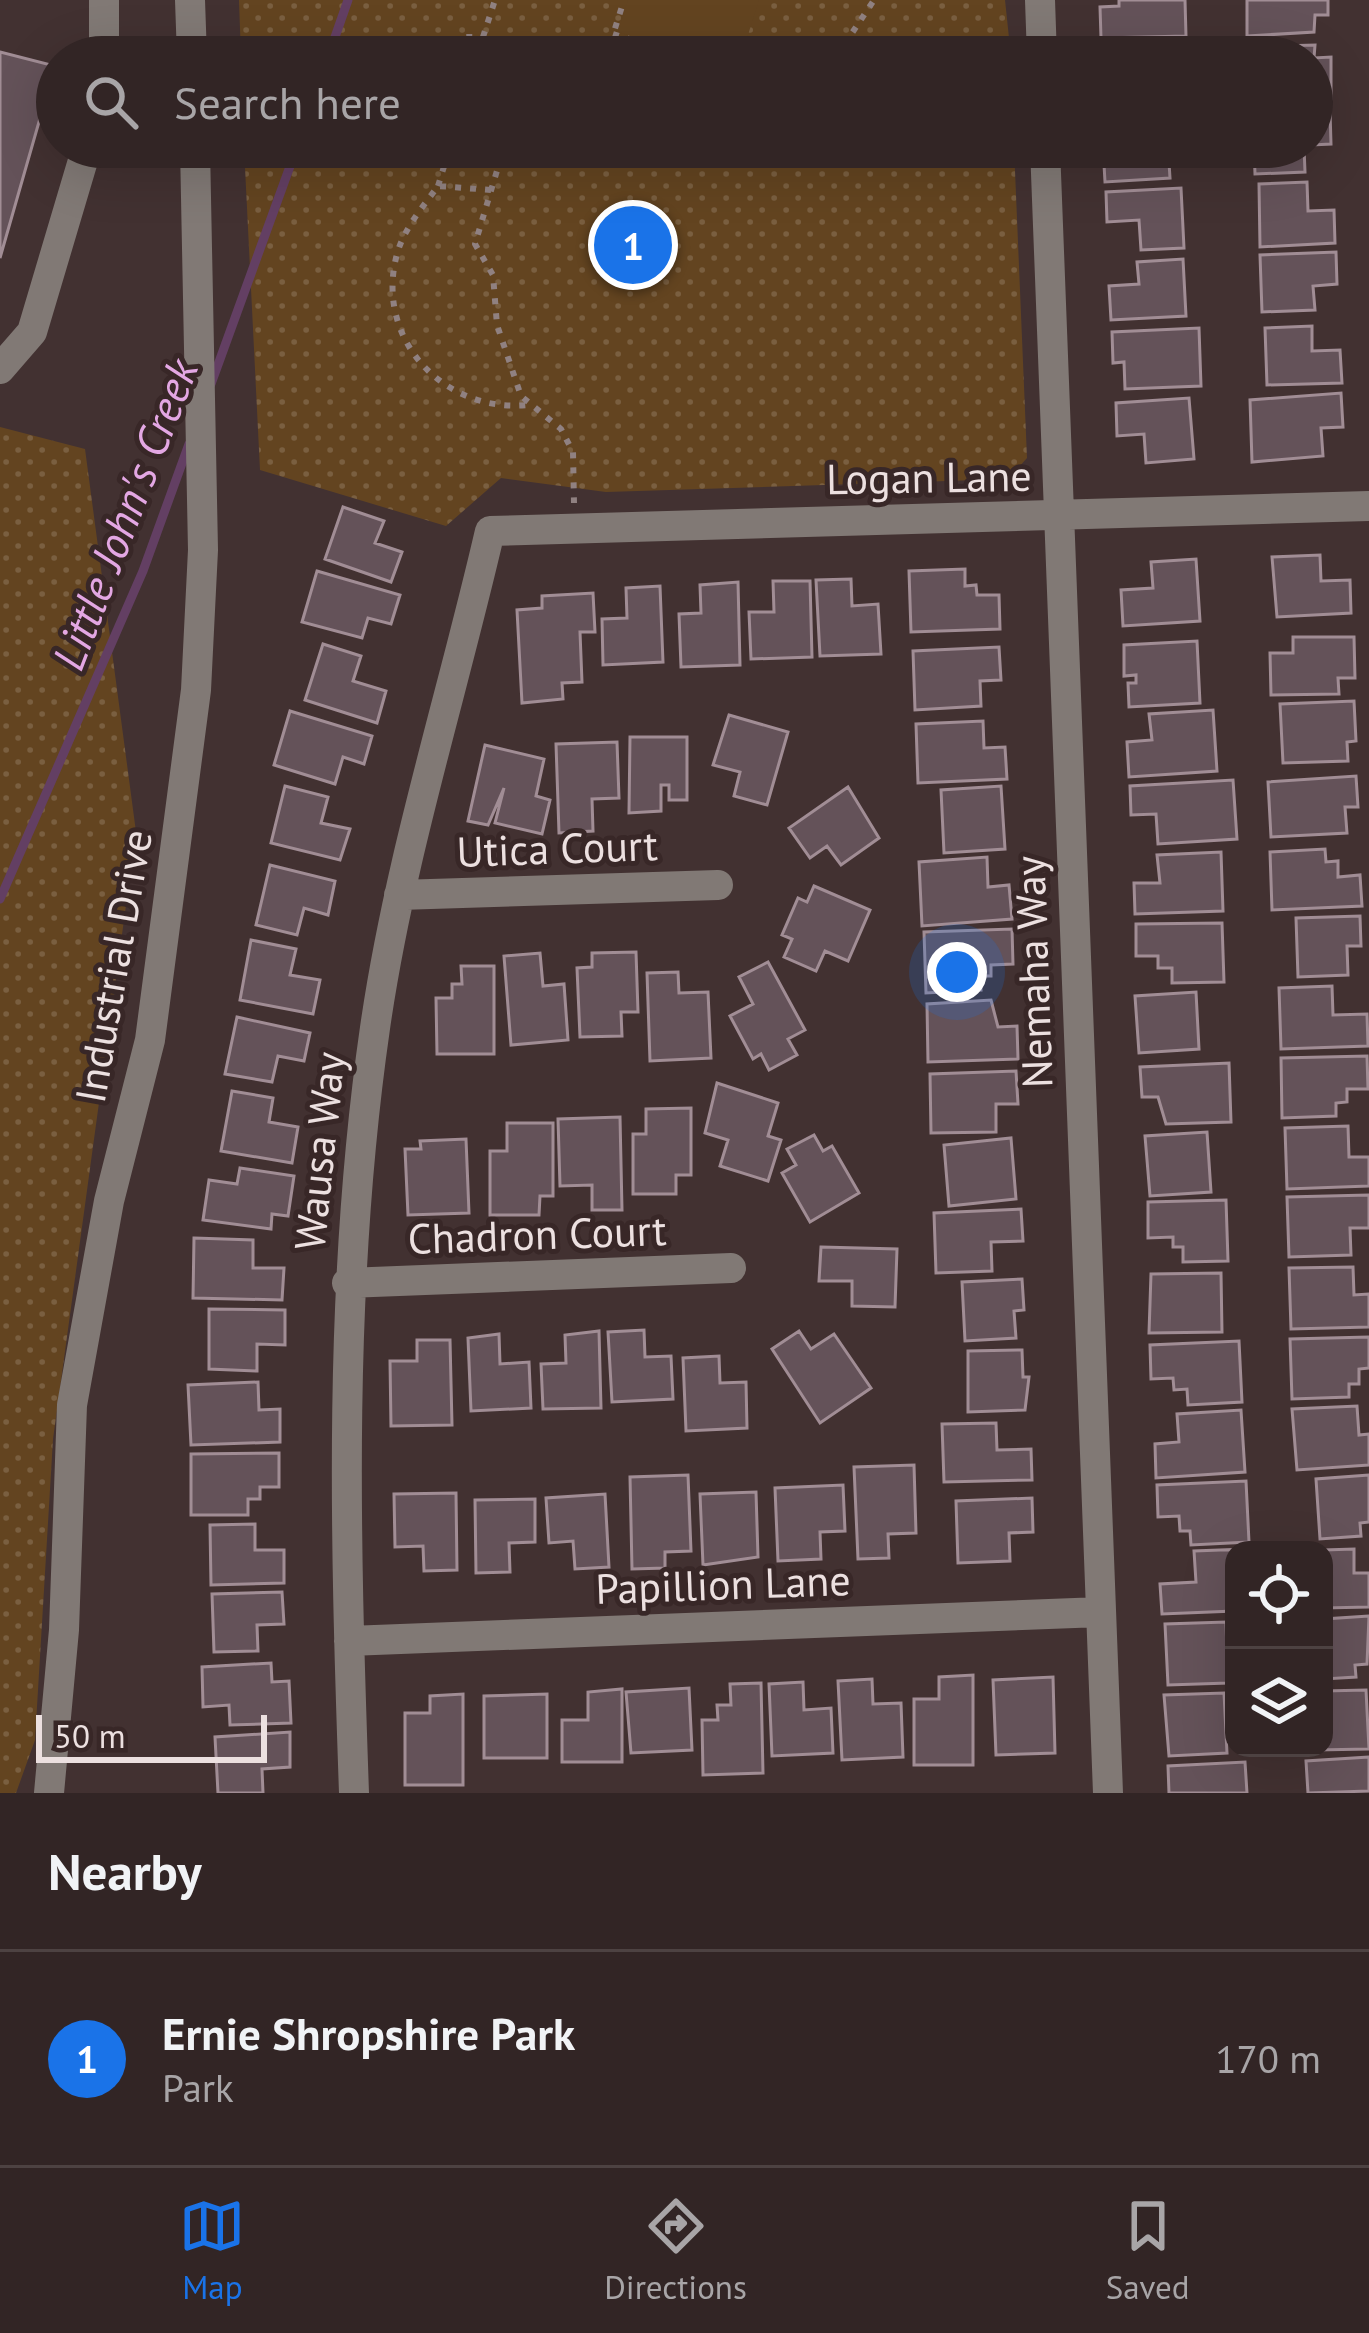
<!DOCTYPE html>
<html lang="en">
<head>
<meta charset="utf-8">
<style>
  :root { --surface:#322525; --page:#3d3132; --text:#f1f3f6; --muted:#a8a5a7; --line:#4d4242; --accent:#1a73e8 }
  body { margin:0; font-family:"PT Sans",sans-serif; background:var(--page); color:var(--text) }
  .controls { position:absolute; right:36px; bottom:36px; display:grid; overflow:hidden; border-radius:24px; box-shadow:0 12px 48px #0002 }
  .controls button { width:108px; height:108px; display:grid; place-items:center; padding:0; border:0; border-bottom:3px solid var(--line); background:var(--surface); color:var(--text); font:60px sans-serif }
  .scale { position:absolute; left:36px; bottom:30px; width:231px; box-sizing:border-box; padding-left:12px; border:6px solid #ece0e0; border-top:0; font-size:33px; line-height:42px; white-space:nowrap; color:#ece0e0; -webkit-text-stroke:9px #382727; paint-order:stroke }
  .you { position:absolute; left:957px; top:972px; width:42px; height:42px; margin:-30px; border:9px solid #fff; border-radius:50%; background:#1a73e8; box-shadow:0 0 0 18px #1a73e833 }
  .badge { display:grid; place-items:center; width:78px; height:78px; border-radius:50%; background:var(--accent); color:#fff; font-size:39px; font-weight:700 }
  .pin { position:absolute; translate:-50% -50%; border:6px solid #fff; box-shadow:0 3px 12px #0006 }
  .list { margin:0; padding:0; list-style:none }
  h2 { display:flex; justify-content:space-between; align-items:center; height:156px; margin:0; padding:0 48px; font-size:51px }
  h2 small { font-size:39px; font-weight:400; color:var(--muted) }
  .list li { display:grid; grid-template-columns:78px 1fr auto; gap:36px; align-items:center; box-sizing:border-box; height:216px; padding:0 48px; border-top:3px solid var(--line) }
  .list b { display:block; font-size:45px; white-space:nowrap }
  .list p { margin:0; font-size:39px; white-space:nowrap; color:var(--muted) }
  .list em { font-size:39px; font-style:normal; color:var(--muted) }
  .icon { flex:none; width:66px; height:66px; fill:none; stroke:currentColor; stroke-width:2; stroke-linecap:round; stroke-linejoin:round }
  .map { position:relative; flex:none; width:1369px; height:1793px; overflow:hidden }
  .search { position:absolute; background:var(--surface); box-shadow:0 12px 48px #0002; left:36px; right:36px; top:36px; height:132px; display:flex; align-items:center; gap:30px; box-sizing:border-box; padding:0 42px; border-radius:66px; color:var(--muted); font-size:45px }
  .sheet { height:372px; background:var(--surface) }
  nav { display:flex; justify-content:space-around; align-items:center; box-sizing:border-box; height:168px; border-top:3px solid var(--line); background:var(--surface); font-size:33px; color:var(--muted) }
  nav a { display:grid; justify-items:center; gap:6px }
  nav .on { color:var(--accent) }
  .map>svg:first-child { display:block }
  .grass { fill:url(#grass-dots) }
  .pitch { fill:#634420 }
  .lines { fill:none; stroke-linecap:round; stroke-linejoin:round }
  .stream { stroke:#633f63; stroke-width:9 }
  .building { fill:#645259; stroke:#a18d95; stroke-width:3 }
  .path { stroke:#908181; stroke-width:6; stroke-dasharray:6 9; stroke-linecap:butt }
  .minor { stroke:#817975; stroke-width:30 }
  .labels { text-anchor:middle; dominant-baseline:central; stroke-width:10; stroke-linejoin:round; paint-order:stroke }
  .street-label { font-size:42px; fill:#ece0e0; stroke:#382727 }
  .water-label { font-size:45px; font-style:italic; fill:#e3a7e3; stroke:#382727 }
</style>
</head>
<body>
<div class="map">
<svg width="1369" height="1793" viewBox="0 0 1369 1793">
  <defs>
    <pattern id="grass-dots" width="8" height="8" patternUnits="userSpaceOnUse" patternTransform="scale(3)"><rect width="8" height="8" fill="#634420"/><path d="M2 2h.1M6 6h.1" fill="none" stroke="#7a5f40" stroke-width="1.8" stroke-linecap="round"/></pattern>
  </defs>
  <rect width="100%" height="100%" fill="#423131"/>
  <path class="grass" d="M239 0H1005L1011 57H241Z
    M244 147H1014L1027 458 1008 479 606 492 501 478 446 526 260 470Z
    M0 427 85 449 136 832 53 1439 35 1740 16 1793H0Z"/>
  <path class="pitch" d="M628 0H759L741 57H700L618 32Z"/>
  <g class="lines">
    <path class="stream" d="M328 57 348 0
      M211 384 297 147
      M0 899 143 571 189 444"/>
  </g>
  <path class="building" d="M1119 0H1185L1186 36 1101 38 1100 7 1119 6Z
    M1247 0H1328V15H1315L1314 32 1247 36Z
    M1315 45 1314 58 1331 57V99L1312 100V57H1245V47Z
    M1198 46 1199 57H1098V53Z
    M0 52 55 66 0 258Z
    M1330 110 1331 144 1312 145V111Z
    M1103 147H1168L1170 178 1105 182Z
    M1254 147H1304L1305 172 1255 174Z
    M1307 182 1308 211 1334 210 1335 243 1260 247 1259 184Z
    M1181 188 1184 248 1141 250 1139 220 1107 222 1106 192Z
    M1336 252 1337 284 1313 286 1315 310 1262 312 1260 255Z
    M1183 259 1186 316 1111 320 1109 286 1139 284 1137 262Z
    M1312 326V351L1340 350 1342 383 1267 385 1265 328Z
    M1199 328 1201 386 1125 389 1124 362 1113 363 1112 332Z
    M1341 393 1343 427 1321 428 1323 456 1252 462 1250 400Z
    M1189 398 1194 459 1146 463 1144 434 1117 436 1116 403Z
    M343 507 384 521 375 543 402 552 391 582 325 559Z
    M1320 555 1321 581 1350 580 1351 613 1277 617 1272 557Z
    M1196 559 1200 621 1123 626 1121 590 1153 588 1151 562Z
    M965 569V586L976 585 977 595H999L1000 629 911 632 909 571Z
    M317 571 400 595 391 624 368 618 362 638 302 622Z
    M851 579 852 606 878 604 881 654 820 656 816 580Z
    M773 581H810L812 657 751 659 749 612H774Z
    M738 582 740 665 681 667 679 614 701 613 700 585Z
    M660 586 663 662 603 665 602 619 627 618 626 588Z
    M593 593 595 632H580L582 682 562 683 563 699 522 703 517 610 542 608V596Z
    M1293 637H1354L1355 678H1338L1339 694 1271 695 1270 653H1293Z
    M1197 641 1200 703 1129 707 1128 683H1136V675L1124 676V645Z
    M323 644 361 656 353 681 386 691 377 723 305 700Z
    M999 647 1001 680 980 681 981 706 915 710 913 651Z
    M1354 701 1356 741 1347 742 1348 761 1283 763 1280 704Z
    M1213 710 1217 771 1129 777 1127 742 1152 740 1149 714Z
    M290 711 372 736 364 764 343 757 335 784 274 765Z
    M729 715 788 732 767 805 734 796 740 772 713 765Z
    M983 721 984 748 1005 747 1007 779 918 783 916 724Z
    M630 737H687V800H669V785H661V811L629 813Z
    M617 742 619 798 592 799 593 831 559 833 556 744Z
    M485 745 544 759 536 796 550 800 542 834 495 823 504 788 488 825 468 821Z
    M1356 776 1358 807H1345L1347 833 1271 837 1268 782Z
    M1233 780 1237 839 1158 844 1156 814 1131 815 1130 786Z
    M285 786 328 797 321 823 350 829 340 860 271 843Z
    M1001 786 1005 849 944 853 941 790Z
    M848 787 879 838 841 865 827 846 810 858 789 828Z
    M1325 849 1326 862 1338 861V877L1360 875 1362 906 1272 910 1270 852Z
    M1221 852 1223 911 1135 914 1134 883H1160L1157 855Z
    M987 857 988 887 1009 885 1012 919 922 926 919 862Z
    M270 865 335 881 328 915 304 908 297 935 256 925Z
    M814 886 870 910 848 961 825 951 816 971 784 957 792 939 782 935 798 898 807 902Z
    M1360 916 1361 946H1347L1348 975 1298 977 1296 918Z
    M1222 923 1224 982 1172 983V968H1158V956H1136V924Z
    M1012 929 1013 964 991 965V976H980L981 990 926 993 924 932Z
    M251 940 296 949 290 975 320 980 313 1014 240 1000Z
    M636 952 638 1012H621L622 1036 580 1037 577 968 592 967V953Z
    M540 953 543 986 564 984 568 1040 511 1045 504 956Z
    M768 962 805 1030 788 1039 797 1055 769 1070 761 1054 753 1059 730 1016 753 1004 739 977Z
    M461 966H494V1054H437L436 998H452V984H462Z
    M678 972 679 993 708 992 711 1058 650 1061 647 973Z
    M1332 986 1333 1015 1367 1014 1368 1046 1281 1049 1279 988Z
    M1196 992 1199 1049 1139 1053 1135 996Z
    M991 1000 998 1027 1017 1026 1018 1059 928 1062 927 1004Z
    M237 1017 310 1033 304 1061 278 1056 272 1082 225 1074Z
    M1367 1056 1368 1089H1347V1102L1336 1103V1116L1282 1118 1281 1058Z
    M1229 1063 1231 1122 1166 1124 1158 1097H1142L1140 1067Z
    M1016 1071 1018 1104H996V1132L931 1133 930 1074Z
    M717 1083 778 1103 768 1136 781 1140 768 1181 720 1166 728 1140 705 1133Z
    M232 1091 273 1098 269 1122 298 1127 292 1163 221 1151Z
    M691 1108V1175H676V1194H633V1134H646V1109Z
    M620 1117 622 1210H592V1185L560 1186 558 1119Z
    M507 1123H553V1196H540L539 1215H490V1151H507Z
    M1348 1126 1349 1157H1369V1186L1287 1189 1285 1128Z
    M1207 1132 1211 1192 1150 1196 1145 1136Z
    M814 1135 823 1151 832 1146 859 1193 810 1222 782 1173 796 1165 787 1149Z
    M1011 1138 1016 1199 949 1206 944 1145Z
    M466 1139 469 1213 408 1215 405 1149H421L420 1141Z
    M240 1168 294 1176 288 1216 272 1214 271 1229 203 1220 209 1180 237 1184Z
    M1369 1195V1228H1350L1351 1255 1289 1257 1287 1197Z
    M1226 1200 1228 1261 1183 1262V1247H1173V1237L1148 1238V1202Z
    M1021 1209 1023 1241 991 1242 992 1271 936 1273 934 1213Z
    M194 1238 253 1240V1268H284L282 1300 193 1298Z
    M821 1247 897 1249 895 1307 852 1306V1281H819Z
    M1353 1267 1354 1295 1369 1294V1327L1291 1329 1289 1268Z
    M1221 1273 1222 1332 1149 1333 1151 1274Z
    M1022 1279 1024 1310 1014 1311 1016 1338 965 1341 962 1282Z
    M209 1309 285 1310V1345L257 1344V1371L209 1369Z
    M644 1330 645 1357 671 1356 673 1399 612 1402 608 1332Z
    M599 1331 601 1408 543 1409 541 1364 566 1363 565 1335Z
    M799 1331 811 1349 834 1334 871 1388 820 1423 772 1349Z
    M499 1334 500 1364 529 1362 531 1408 471 1411 468 1338Z
    M1369 1337V1368L1359 1369V1384H1349V1397L1292 1399 1290 1339Z
    M417 1340H450L452 1425 391 1426 390 1361H417Z
    M1239 1341 1242 1402 1188 1405 1187 1389 1174 1390 1173 1378 1151 1379 1150 1345Z
    M1022 1350 1023 1377H1029L1025 1410 968 1412V1351Z
    M719 1356 720 1383 746 1382 747 1428 686 1431 683 1358Z
    M258 1382 259 1410 280 1409V1442L191 1445 188 1385Z
    M1357 1406 1359 1435 1369 1434V1465L1297 1470 1292 1409Z
    M1241 1410 1245 1472 1156 1478 1155 1444 1179 1442 1177 1414Z
    M996 1423 997 1450 1031 1449 1032 1480 944 1482 942 1424Z
    M279 1453V1487H260V1499H248V1515H191V1454Z
    M914 1465 916 1533 888 1534 889 1558 858 1559 854 1467Z
    M688 1475 691 1551 665 1552V1568L632 1569 630 1477Z
    M1369 1475V1522L1360 1523 1361 1536 1320 1539 1316 1479Z
    M1246 1481 1249 1542 1191 1545 1190 1531H1180L1179 1516 1158 1517 1157 1485Z
    M843 1485 845 1531 820 1532 821 1559 778 1561 775 1488Z
    M756 1492 758 1557 703 1565 700 1494Z
    M456 1493 457 1570 424 1571 423 1546 395 1547 394 1494Z
    M605 1494 609 1567 575 1569 573 1541 549 1543 546 1498Z
    M1032 1498 1033 1532 1009 1533 1010 1561 958 1563 956 1501Z
    M535 1499V1542L509 1543 510 1572 476 1573 475 1500Z
    M255 1524V1550H284V1583L211 1585 210 1525Z
    M1247 1549 1234 1550V1611L1162 1614 1160 1584 1196 1582 1194 1551Z
    M1354 1549V1573H1369V1607L1324 1608V1550Z
    M282 1592 284 1624 257 1625 258 1651 214 1652 212 1594Z
    M1369 1616 1367 1664 1355 1665 1356 1677 1324 1679V1619Z
    M1226 1622 1228 1683 1168 1685 1165 1624Z
    M271 1663 272 1682 289 1681 291 1723 230 1725 229 1705 203 1707 202 1667Z
    M973 1675V1765H914V1699H939V1677Z
    M1053 1677 1055 1753 996 1755 993 1680Z
    M872 1679 873 1704 901 1703 903 1757 842 1760 838 1681Z
    M803 1682 804 1710 831 1708 833 1753 772 1756 769 1684Z
    M761 1683 763 1773 703 1775 702 1720H718L717 1705H731L730 1684Z
    M689 1688 692 1750 631 1753 626 1692Z
    M622 1689V1762H562V1720H588V1692Z
    M1366 1690 1369 1749 1315 1750 1324 1748V1691Z
    M1224 1693 1227 1753 1169 1756 1164 1695Z
    M463 1694V1785H405V1713H430V1696Z
    M547 1694V1758H484V1696Z
    M290 1732V1767L262 1769 263 1793H218L215 1737Z
    M1369 1757V1791L1308 1793 1306 1761Z
    M1245 1762 1247 1793H1169L1168 1766Z"/>
  <g class="lines">
    <path class="path" d="M613 34 687 57
      M483 37 495 0
      M444 57 466 37H483L503 57
      M548 57 549 54
      M606 57 624 0
      M836 57 874 0
      M566 147 552 165 527 151 499 164 475 244 493 275 497 325 521 396 561 429 573 452 574 503
      M438 186 450 147
      M491 190 438 186C422 208 402 231 396 258 376 341 445 413 527 405"/>
    <path class="minor" d="M104 0V57
      M190 0 192 57
      M1040 0 1042 57
      M1045 147 1108 1793
      M0 369 32 332 87 147
      M399 895 718 885
      M347 1283 731 1268
      M349 1641 1101 1612
      M49 1793 64 1630 72 1405 109 1201 150 1040 196 690 203 550 195 147
      M354 1793C345 1536 338 1284 375 1028 399 860 452 696 490 531L1369 506"/>
  </g>
  <g class="labels">
    <g class="street-label">
      <text transform="translate(929 477) rotate(-1)">Logan Lane</text>
      <text transform="translate(557 848) rotate(-2)">Utica Court</text>
      <text transform="translate(113 966) rotate(-80)">Industrial Drive</text>
      <text transform="translate(1033 972) rotate(-92)">Nemaha Way</text>
      <text transform="translate(319 1151) rotate(-84)">Wausa Way</text>
      <text transform="translate(537 1234) rotate(-2)">Chadron Court</text>
      <text transform="translate(723 1584) rotate(-2)">Papillion Lane</text>
    </g>
    <g class="water-label">
      <text transform="translate(124 514) rotate(-69)">Little John's Creek</text>
    </g>
  </g>
</svg>
<div class="controls">
<button><svg class="icon" aria-label="locate" viewBox="0 0 24 24"><circle cx="12" cy="12" r="6"/><path d="M12 2v4M12 18v4M2 12h4M18 12h4"/></svg></button>
<button><svg class="icon" aria-label="layers" viewBox="0 0 24 24"><path d="M12 4l9 5-9 5-9-5zM3 14l9 5 9-5"/></svg></button>
</div>
<div class="scale">50 m</div>
<div class="you"></div>
<div class="pin badge" style="left:633px;top:245px">1</div>
<div class="search"><svg class="icon" aria-label="search" viewBox="0 0 24 24"><circle cx="10" cy="10" r="6"/><path d="M15 15l6 6"/></svg>Search here</div>
</div>
<section class="sheet">
<h2>Nearby<small></small></h2>
<ul class="list">
<li><span class="badge">1</span><div><b>Ernie Shropshire Park</b><p>Park</p></div><em>170 m</em></li>
</ul>
</section>
<nav>
<a class="on"><svg class="icon" aria-label="map" viewBox="0 0 24 24"><path d="M3 6l6-2 6 2 6-2v14l-6 2-6-2-6 2zM9 4v14M15 6v14"/></svg>Map</a>
<a><svg class="icon" aria-label="directions" viewBox="0 0 24 24"><path d="M12 3l9 9-9 9-9-9zM9 14v-3h6M13 9l2 2-2 2"/></svg>Directions</a>
<a><svg class="icon" aria-label="saved" viewBox="0 0 24 24"><path d="M7 4h10v16l-5-4-5 4z"/></svg>Saved</a>
</nav>
</body>
</html>
